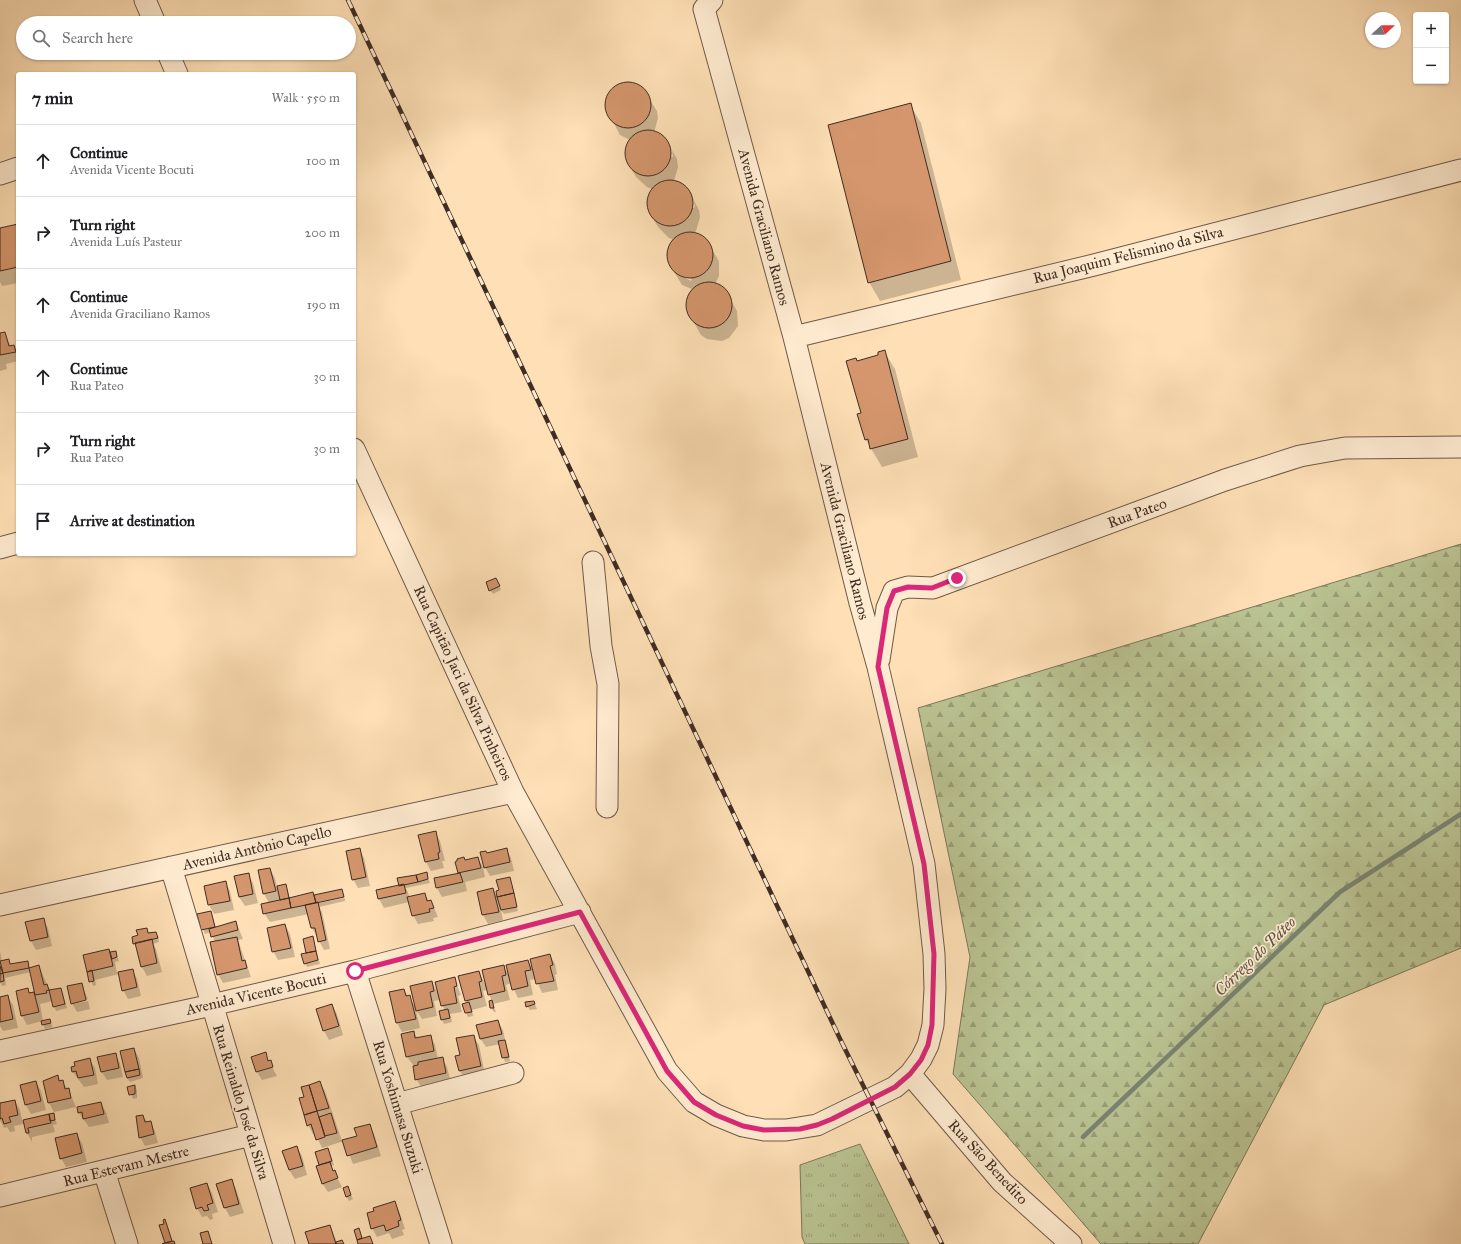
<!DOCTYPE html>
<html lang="en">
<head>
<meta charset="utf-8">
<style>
  :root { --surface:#fff; --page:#f6f6f6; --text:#202124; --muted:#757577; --line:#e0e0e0 }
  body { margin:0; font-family:"IM FELL Great Primer",serif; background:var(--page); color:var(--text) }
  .controls { position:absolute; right:12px; top:12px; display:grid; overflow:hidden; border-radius:4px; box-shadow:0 1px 3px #0004 }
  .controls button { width:36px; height:36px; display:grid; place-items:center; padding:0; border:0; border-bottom:1px solid var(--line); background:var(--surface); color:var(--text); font:20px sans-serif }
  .compass { position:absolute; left:1365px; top:12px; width:36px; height:36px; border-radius:50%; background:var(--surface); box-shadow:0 1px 3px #0004; rotate:68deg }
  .stop { position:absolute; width:12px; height:12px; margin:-9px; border:3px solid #db2777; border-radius:50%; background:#fff }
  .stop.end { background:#db2777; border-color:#fff; box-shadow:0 1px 4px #0008 }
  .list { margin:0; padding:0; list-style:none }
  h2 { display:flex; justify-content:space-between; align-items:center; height:52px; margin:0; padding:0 16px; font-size:17px }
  h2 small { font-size:13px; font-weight:400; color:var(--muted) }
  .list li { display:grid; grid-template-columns:26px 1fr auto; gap:12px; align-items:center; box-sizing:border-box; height:72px; padding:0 16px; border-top:1px solid var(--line) }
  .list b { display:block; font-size:15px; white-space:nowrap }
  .list p { margin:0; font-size:13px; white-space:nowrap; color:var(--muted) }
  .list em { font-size:13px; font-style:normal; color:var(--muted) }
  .icon { flex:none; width:22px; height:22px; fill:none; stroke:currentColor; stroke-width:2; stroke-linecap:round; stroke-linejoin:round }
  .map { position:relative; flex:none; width:1461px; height:1244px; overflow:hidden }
  .search { position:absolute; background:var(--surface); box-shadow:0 1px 3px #0004; left:16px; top:16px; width:340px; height:44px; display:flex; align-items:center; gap:10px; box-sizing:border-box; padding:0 14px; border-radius:22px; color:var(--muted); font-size:15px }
  .panel { position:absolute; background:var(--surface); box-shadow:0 1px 3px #0004; left:16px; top:72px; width:340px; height:484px; border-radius:4px }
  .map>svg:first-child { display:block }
  .grass { fill:url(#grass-tufts); stroke:#7c785a }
  .forest { fill:url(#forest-firs); stroke:#7c785a }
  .shadow { fill:#0003; fill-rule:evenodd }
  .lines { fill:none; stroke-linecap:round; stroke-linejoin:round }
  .stream { stroke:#7a8473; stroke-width:4.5 }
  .building { fill:#d5966d; stroke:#3f2c23 }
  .minor-casing { stroke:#6f5948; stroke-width:23 }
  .minor { stroke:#ffebd0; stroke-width:21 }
  .rail-casing { stroke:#3f2c23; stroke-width:4.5 }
  .rail { stroke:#ffebd0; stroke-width:3; stroke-dasharray:9; stroke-linecap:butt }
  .route { stroke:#db2777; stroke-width:5 }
  .labels { text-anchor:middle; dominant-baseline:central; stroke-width:3.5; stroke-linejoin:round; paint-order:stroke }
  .street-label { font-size:15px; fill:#3f2c23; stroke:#ffebd0 }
  .water-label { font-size:16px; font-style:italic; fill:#585044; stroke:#ffebd0 }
</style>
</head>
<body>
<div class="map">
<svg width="1461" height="1244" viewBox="0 0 1461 1244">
  <defs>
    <pattern id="grass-tufts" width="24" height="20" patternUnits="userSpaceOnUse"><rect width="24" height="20" fill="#bac392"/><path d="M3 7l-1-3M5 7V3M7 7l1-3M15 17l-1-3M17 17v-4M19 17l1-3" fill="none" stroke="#999f77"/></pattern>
    <pattern id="forest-firs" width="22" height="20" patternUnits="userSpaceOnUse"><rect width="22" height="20" fill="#bac392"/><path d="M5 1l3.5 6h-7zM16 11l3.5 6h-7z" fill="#999f77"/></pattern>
  </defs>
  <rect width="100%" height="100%" fill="#ffe0b6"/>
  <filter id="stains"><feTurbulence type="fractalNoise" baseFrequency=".005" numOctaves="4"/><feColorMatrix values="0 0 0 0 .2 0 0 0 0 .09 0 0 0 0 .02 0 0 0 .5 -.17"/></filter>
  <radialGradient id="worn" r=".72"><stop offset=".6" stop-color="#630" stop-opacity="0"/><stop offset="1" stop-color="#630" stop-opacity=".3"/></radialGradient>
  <path class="grass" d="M860 1144 909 1244H805L802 1237 800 1165Z"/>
  <path class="forest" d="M1461 544V948L1324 1005 1198 1244H1101L953 1074 970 957 918 708Z"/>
  <path class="shadow" d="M625 83 639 86 648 97 657 111 658 118 654 133 659 134 669 145 677 159 678 167 674 181 671 182 681 185 691 195 699 210 700 217 696 231 694 233 706 240 719 261V276L715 284 720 286 729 297 737 311 738 326 729 338 722 341 707 339 701 335 693 321 687 308 689 294 694 290 682 285 670 265 668 251 674 240 669 238 658 227 650 213 648 199 654 190 647 187 636 177 628 163 626 149 630 140 620 135 606 108 608 94 613 89ZM669 148 672 150 673 157H671ZM691 198 694 201 695 207 693 208ZM676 271 692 279 691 281 676 273Z
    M910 105 921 123 961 280 880 301 869 282Z
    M18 226V283L2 286 0 282V229Z
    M5 333 11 347 14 346 18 353V361L6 364 7 369 0 371V334Z
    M884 351 895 369 918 457 882 467 866 440 857 362 880 355Z
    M498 583 501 590 493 594 490 590Z
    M435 832 440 841 445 861H442L444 868 431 871 426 862 419 835Z
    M359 849 364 858 370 886 358 888 353 879Z
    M506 849 511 858 514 871 490 876 485 867 487 854Z
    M478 858 483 867 485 877 465 882 467 891 442 897 437 888 435 879 459 874 456 863Z
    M270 869 275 878 277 887 286 885 290 899 313 894 314 896 342 890 344 896 318 901V903L345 898V901L319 907 322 912 330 949 324 950 312 928 309 914 270 922 264 913 269 903 264 894 259 871Z
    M426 873 430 883 406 888 410 898 425 894 429 902 431 901 438 917 433 918 434 921 418 924 413 915 409 902 384 908 379 899Z
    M248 874 253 883 258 903 245 906 239 897 235 877Z
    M509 878 518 911 504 914 501 910 503 920 488 924 483 915 493 889 499 899 500 891Z
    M225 882 230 891 234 910 214 914 209 905 205 887Z
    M211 912 216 928 236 922 243 939 238 940 251 977 223 983 218 974 215 942 211 932 205 934 198 915Z
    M43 919 48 928 52 946 36 950 31 941Z
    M285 925 290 934 295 957 278 960 273 951Z
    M147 929 149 933H155L158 937 159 942 153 944 156 949 162 972 147 976 142 967 137 947 134 943Z
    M313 938 320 964 307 967 305 963Z
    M109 950 111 953 115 952 117 956 119 961 115 962 117 973 132 970 137 979 141 996 128 999 123 990 119 974 95 980 96 985 93 986 84 956Z
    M0 951 2 962 8 960 11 965 27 962 30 968 39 966 50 991 61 989 67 1008 56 1011 52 1001 40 1004 43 1021 49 1020 53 1027 45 1029 42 1021 27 1025 22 1016 28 989 30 993 36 992 31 972 5 978 6 985 2 986 0 982Z
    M550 955 555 964 557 974 555 975 558 990 542 993 536 979 530 980 533 995 518 998 511 983 506 985 510 1000 493 1004 496 1012H494L491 1008 492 1001 487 990 483 991 487 1006 472 1010 473 1016 468 1017 466 1013 467 1003 460 977 479 972 485 984 504 967 509 975 528 961 534 971Z
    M454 978 461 995 458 996 462 1012 450 1014 452 1022 444 1024 442 1019 445 1011 440 1000 434 1001 437 1016 422 1019 416 1010 420 1028 402 1032 397 1023 404 990 415 1006 432 982 439 995Z
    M81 984 88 999 73 1002V1004L88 1001 90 1009 77 1012 72 1003Z
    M7 996 13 1005 18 1028 3 1031 0 1026V998Z
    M534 1002 537 1009 530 1010 527 1006Z
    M332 1005 337 1014 343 1035 329 1040 324 1031 318 1009Z
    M498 1021 503 1030 510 1061 505 1062 500 1044 486 1047 480 1038Z
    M414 1032 417 1038 430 1036 435 1045 438 1059 442 1058 447 1067 451 1082 422 1088 416 1079 414 1066 407 1057 402 1035Z
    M473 1036 479 1045 485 1075 465 1080 460 1071 456 1057 461 1056Z
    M134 1049 139 1058 143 1078 130 1082 127 1078Z
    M115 1054 120 1063 123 1077 107 1080 101 1071Z
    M265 1054 277 1076 262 1080 257 1072Z
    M89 1059 95 1068 98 1084 84 1087 73 1072 76 1067Z
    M57 1076 68 1089 76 1107 54 1112 49 1103Z
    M36 1082 41 1091 46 1110 31 1114 26 1105 21 1086Z
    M320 1083 325 1091 342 1141 358 1136 369 1125 374 1134 381 1156 353 1164 344 1141 322 1148 315 1133 313 1134 308 1125 306 1097Z
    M135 1086 137 1090V1098L133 1099 128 1087Z
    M15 1101 20 1110 23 1124 14 1126 15 1131 10 1132 7 1127 4 1128 0 1120V1110Z
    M101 1103 106 1112 109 1123 89 1127 79 1113Z
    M53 1114 57 1124 53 1125 55 1132 32 1137V1142L27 1133 24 1120Z
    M143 1116 147 1122H150L155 1131 158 1143 145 1146 140 1137Z
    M76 1134 82 1143 87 1162 66 1167 61 1158Z
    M297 1147 302 1156 307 1175 295 1179 289 1170 284 1152Z
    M328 1149 334 1165 331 1166 342 1187 328 1192 322 1183 320 1165 316 1153Z
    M231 1180 236 1189 244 1213 230 1217 225 1208 218 1184Z
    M207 1184 212 1193 218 1212 212 1214 213 1219 210 1220 207 1216 202 1217 197 1208Z
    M348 1188 353 1199 349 1201 347 1197Z
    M394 1202 399 1211 405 1229 402 1230 404 1235 392 1239 389 1233 377 1237 372 1228 375 1211Z
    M165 1221 173 1242 175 1244H166Z
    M330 1226 337 1243 343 1244H310Z"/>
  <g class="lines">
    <path class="stream" d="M1083 1137 1340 892 1461 814"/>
  </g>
  <path class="building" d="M605 105a23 23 0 1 1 46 0a23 23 0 1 1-46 0Z
    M911 103 951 261 868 283 828 125Z
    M625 153a23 23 0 1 1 46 0a23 23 0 1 1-46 0Z
    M647 203a23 23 0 1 1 46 0a23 23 0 1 1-46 0Z
    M18 224V267L0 271V228Z
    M667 255a23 23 0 1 1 46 0a23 23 0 1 1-46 0Z
    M686 305a23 23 0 1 1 46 0a23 23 0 1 1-46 0Z
    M5 332 9 346 14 345 16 352 0 355V333Z
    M885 350 908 439 870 449 868 439 865 440 857 414 861 413 846 361 856 358 857 361 878 355V352Z
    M496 578 500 586 489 591 486 582Z
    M436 831 440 852 438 853 439 859 425 862 418 835Z
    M360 848 366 877 352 880 346 851Z
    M507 848 510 862 484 868 480 852 486 851 487 853Z
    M464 857 465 860 478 857 481 868 458 873 455 862 457 861V859Z
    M270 868 276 891 263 894 258 870Z
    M427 872 428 879 418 882 416 875Z
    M249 873 253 894 239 897 234 876Z
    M460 873 463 882 436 888 434 878Z
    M416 875 418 882 399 886 397 878Z
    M510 877 514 893 497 897 496 891 499 890 496 880Z
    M226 881 230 901 208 905 204 886Z
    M286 884 289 898 280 900 277 886Z
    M404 884 406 893 378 899 376 890Z
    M493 888 499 912 482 915 477 892Z
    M342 889 344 897 316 903 314 895Z
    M313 892 316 903 291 908 289 898Z
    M425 893 427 901 431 900 434 908 429 909 430 912 412 916 407 897Z
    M514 893 517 907 501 910 497 897Z
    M289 898 291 908 263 914 261 904Z
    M318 902 326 940 318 942 315 928H311L305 905Z
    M211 911 215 927 201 930 197 914Z
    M44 918 48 937 30 941 25 922Z
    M236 921 238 930 211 937 209 929Z
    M285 924 291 948 272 952 267 928Z
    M147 928 148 933 156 932 158 938 133 944 132 937 138 935 136 930Z
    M313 936 316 951 306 953 303 939Z
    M237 937 242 961 245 960 247 968 217 975 210 942Z
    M152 939 157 963 141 967 135 943Z
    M109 949 113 966 87 972 83 955Z
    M116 951 117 957 112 959 110 952Z
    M316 951 318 960 304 964 301 954Z
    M550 954 553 965 550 966 554 981 536 984 530 959Z
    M9 959 10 964 28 961 29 968 3 973 0 961Z
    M528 960 531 970 525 971 528 986 512 990 506 965Z
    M39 965 44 985 47 984 49 990 46 991 47 993 35 995 29 968Z
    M504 965 506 975 502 976 505 991 488 995 482 970Z
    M0 966 3 973 0 974Z
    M133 969 137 987 122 991 118 972Z
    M92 970 94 981 89 982 87 972Z
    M479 971 482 981 479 982 482 997 465 1001 458 976Z
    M3 973 4 981 0 982V974Z
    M455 977 457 986 454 987 457 1003 441 1006 435 982Z
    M432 981 434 991 430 992 433 1007 416 1011 410 986Z
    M82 983 86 1000 71 1004 67 986Z
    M28 988 29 993 34 992 39 1012 21 1016 16 991Z
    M61 988 65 1004 53 1007 49 990Z
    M404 989 406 996 410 995 416 1019 396 1023 389 992Z
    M8 995 13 1019 0 1022V997Z
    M492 1000 494 1008H490L489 1001Z
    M534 1001 535 1004 526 1007 525 1002Z
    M469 1002 472 1012 465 1013 462 1004Z
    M332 1004 339 1026 323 1031 316 1009Z
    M448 1009 450 1018 441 1020 439 1011Z
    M50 1019 51 1023 42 1025 41 1021Z
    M498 1020 502 1034 480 1039 476 1025Z
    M414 1031 415 1038 431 1035 434 1051 406 1057 401 1034Z
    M474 1035 481 1066 459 1071 455 1056 460 1055 456 1038Z
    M505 1040 509 1057 502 1058 498 1041Z
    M134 1048 139 1069 125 1072 120 1051Z
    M266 1052 268 1061 271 1060 273 1067 256 1072 251 1057Z
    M116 1053 119 1068 101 1072 97 1057Z
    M443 1057 446 1073 415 1080 413 1066 418 1065V1062Z
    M90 1058 94 1075 78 1078 76 1071 72 1072 71 1067 75 1066 74 1062Z
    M139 1069 140 1075 127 1078 125 1072Z
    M58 1075 59 1081 63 1080 65 1089 69 1088 71 1098 48 1103 43 1081Z
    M36 1081 41 1101 25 1105 20 1085Z
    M320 1081 329 1108 317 1111 309 1085Z
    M135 1085V1094L129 1095 127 1087Z
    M309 1085 317 1111 304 1115 299 1098 304 1097 301 1087Z
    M15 1100 18 1115 9 1117 11 1122 4 1124 2 1118 0 1119V1103Z
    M101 1102 104 1114 83 1119 82 1112 78 1113 77 1107Z
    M317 1111 325 1137 316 1140 311 1124 307 1126 304 1115Z
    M54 1113 55 1120 50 1121 49 1114Z
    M331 1113 337 1133 325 1136 319 1117Z
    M49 1114 51 1123 28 1128 29 1133H26L23 1120Z
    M143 1115 145 1122 151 1121 154 1134 139 1138 136 1116Z
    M370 1124 377 1147 347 1156 342 1140 357 1136 354 1128Z
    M77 1133 82 1153 60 1159 55 1138Z
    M297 1146 303 1166 289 1170 282 1151Z
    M328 1148 332 1161 319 1165 315 1152Z
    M330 1162 333 1171 335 1170 338 1178 322 1184 316 1166Z
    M232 1179 239 1204 224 1208 216 1184Z
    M207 1183 213 1203 207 1205 209 1210 204 1211 202 1207 196 1209 190 1188Z
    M348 1186 351 1195 346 1197 343 1188Z
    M395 1201 401 1220 398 1221 399 1226 386 1231 384 1225 371 1229 367 1213 374 1211 373 1208Z
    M165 1219 172 1241 165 1243 159 1225 164 1224 163 1220Z
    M330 1225 336 1244H309L305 1232Z
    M359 1228 362 1238 357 1240 354 1230Z
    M208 1231 212 1244H203L200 1233Z
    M370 1236 373 1244H358L357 1240Z
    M342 1240 344 1244H336V1242Z
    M174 1241 175 1244H162L164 1243Z"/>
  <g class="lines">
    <defs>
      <path id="minor" d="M145 0 155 23
        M168 53 177 74
        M0 174 18 168
        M794 337 1094 265 1461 170
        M354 449 513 792 667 1071 694 1102 716 1115 743 1126 764 1130H786L817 1125 895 1087 910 1074 921 1059 928 1045 933 1025 935 989 934 954 924 864 878 667 860 603 794 337 704 9 712 0
        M0 548 18 543
        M593 562 601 646 608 684 607 807
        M879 660 887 608 894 591 908 587 933 588 1225 480 1300 456 1345 448 1461 447
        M171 867 284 1244
        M0 905 513 792
        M355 971 441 1244
        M0 1051 212 1005 355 971 580 912
        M910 1074 1002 1182 1071 1244
        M397 1104 513 1073
        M104 1171 127 1244
        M0 1196 251 1135"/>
    </defs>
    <use href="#minor" class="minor-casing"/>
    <use href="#minor" class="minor"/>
    <defs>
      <path id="rail" d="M348 0 842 1043 942 1244"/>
    </defs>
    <use href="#rail" class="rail-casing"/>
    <use href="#rail" class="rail"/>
  </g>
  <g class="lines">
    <path class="route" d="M355 971 580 912 667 1071 694 1102 716 1115 743 1126 764 1130 800 1129 817 1125 832 1119 895 1087 910 1074 921 1060 928 1045 932 1025 934 954 924 864 878 667 887 608 894 591 908 587 932 588 957 578"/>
  </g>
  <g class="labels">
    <g class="street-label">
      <text transform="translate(764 227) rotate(75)">Avenida Graciliano Ramos</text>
      <text transform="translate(1128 255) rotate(-14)">Rua Joaquim Felismino da Silva</text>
      <text transform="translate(1137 513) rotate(-20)">Rua Pateo</text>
      <text transform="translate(845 541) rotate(76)">Avenida Graciliano Ramos</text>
      <text transform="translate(463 683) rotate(65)">Rua Capitão Jaci da Silva Pinheiros</text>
      <text transform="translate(257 848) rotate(-13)">Avenida Antônio Capello</text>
      <text transform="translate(256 994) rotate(-13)">Avenida Vicente Bocuti</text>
      <text transform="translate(241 1102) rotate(73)">Rua Reinaldo José da Silva</text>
      <text transform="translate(398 1107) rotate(73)">Rua Yoshimasa Suzuki</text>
      <text transform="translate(988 1162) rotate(47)">Rua São Benedito</text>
      <text transform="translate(126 1166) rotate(-14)">Rua Estevam Mestre</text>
    </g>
    <g class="water-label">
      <text transform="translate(1255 956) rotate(-44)">Córrego do Páteo</text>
    </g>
  </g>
  <rect width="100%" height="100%" filter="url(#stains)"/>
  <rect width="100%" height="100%" fill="url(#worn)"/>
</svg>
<div class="controls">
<button>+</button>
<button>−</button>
</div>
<svg class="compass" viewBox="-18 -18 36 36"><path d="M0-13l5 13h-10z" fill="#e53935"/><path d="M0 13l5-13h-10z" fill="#757577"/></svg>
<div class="stop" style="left:355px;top:971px"></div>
<div class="stop end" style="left:957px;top:578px"></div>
<div class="search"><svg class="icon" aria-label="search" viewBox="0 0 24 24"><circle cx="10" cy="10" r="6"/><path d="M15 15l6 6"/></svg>Search here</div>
<section class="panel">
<h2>7 min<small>Walk · 550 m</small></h2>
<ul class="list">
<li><svg class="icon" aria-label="ahead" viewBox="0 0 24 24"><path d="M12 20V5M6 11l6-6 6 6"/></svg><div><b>Continue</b><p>Avenida Vicente Bocuti</p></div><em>100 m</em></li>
<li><svg class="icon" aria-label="right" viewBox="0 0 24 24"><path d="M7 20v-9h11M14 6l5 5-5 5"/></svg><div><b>Turn right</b><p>Avenida Luís Pasteur</p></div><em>200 m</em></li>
<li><svg class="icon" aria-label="ahead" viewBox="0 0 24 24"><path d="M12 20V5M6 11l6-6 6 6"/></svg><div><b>Continue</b><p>Avenida Graciliano Ramos</p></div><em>190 m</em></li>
<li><svg class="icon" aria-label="ahead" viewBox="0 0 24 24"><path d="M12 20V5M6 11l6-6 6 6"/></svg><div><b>Continue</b><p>Rua Pateo</p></div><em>30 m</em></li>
<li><svg class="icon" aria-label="right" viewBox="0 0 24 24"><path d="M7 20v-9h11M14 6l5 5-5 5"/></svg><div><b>Turn right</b><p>Rua Pateo</p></div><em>30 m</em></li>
<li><svg class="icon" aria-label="arrive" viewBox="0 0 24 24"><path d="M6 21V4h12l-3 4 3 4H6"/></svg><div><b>Arrive at destination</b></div></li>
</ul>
</section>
</div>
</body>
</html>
